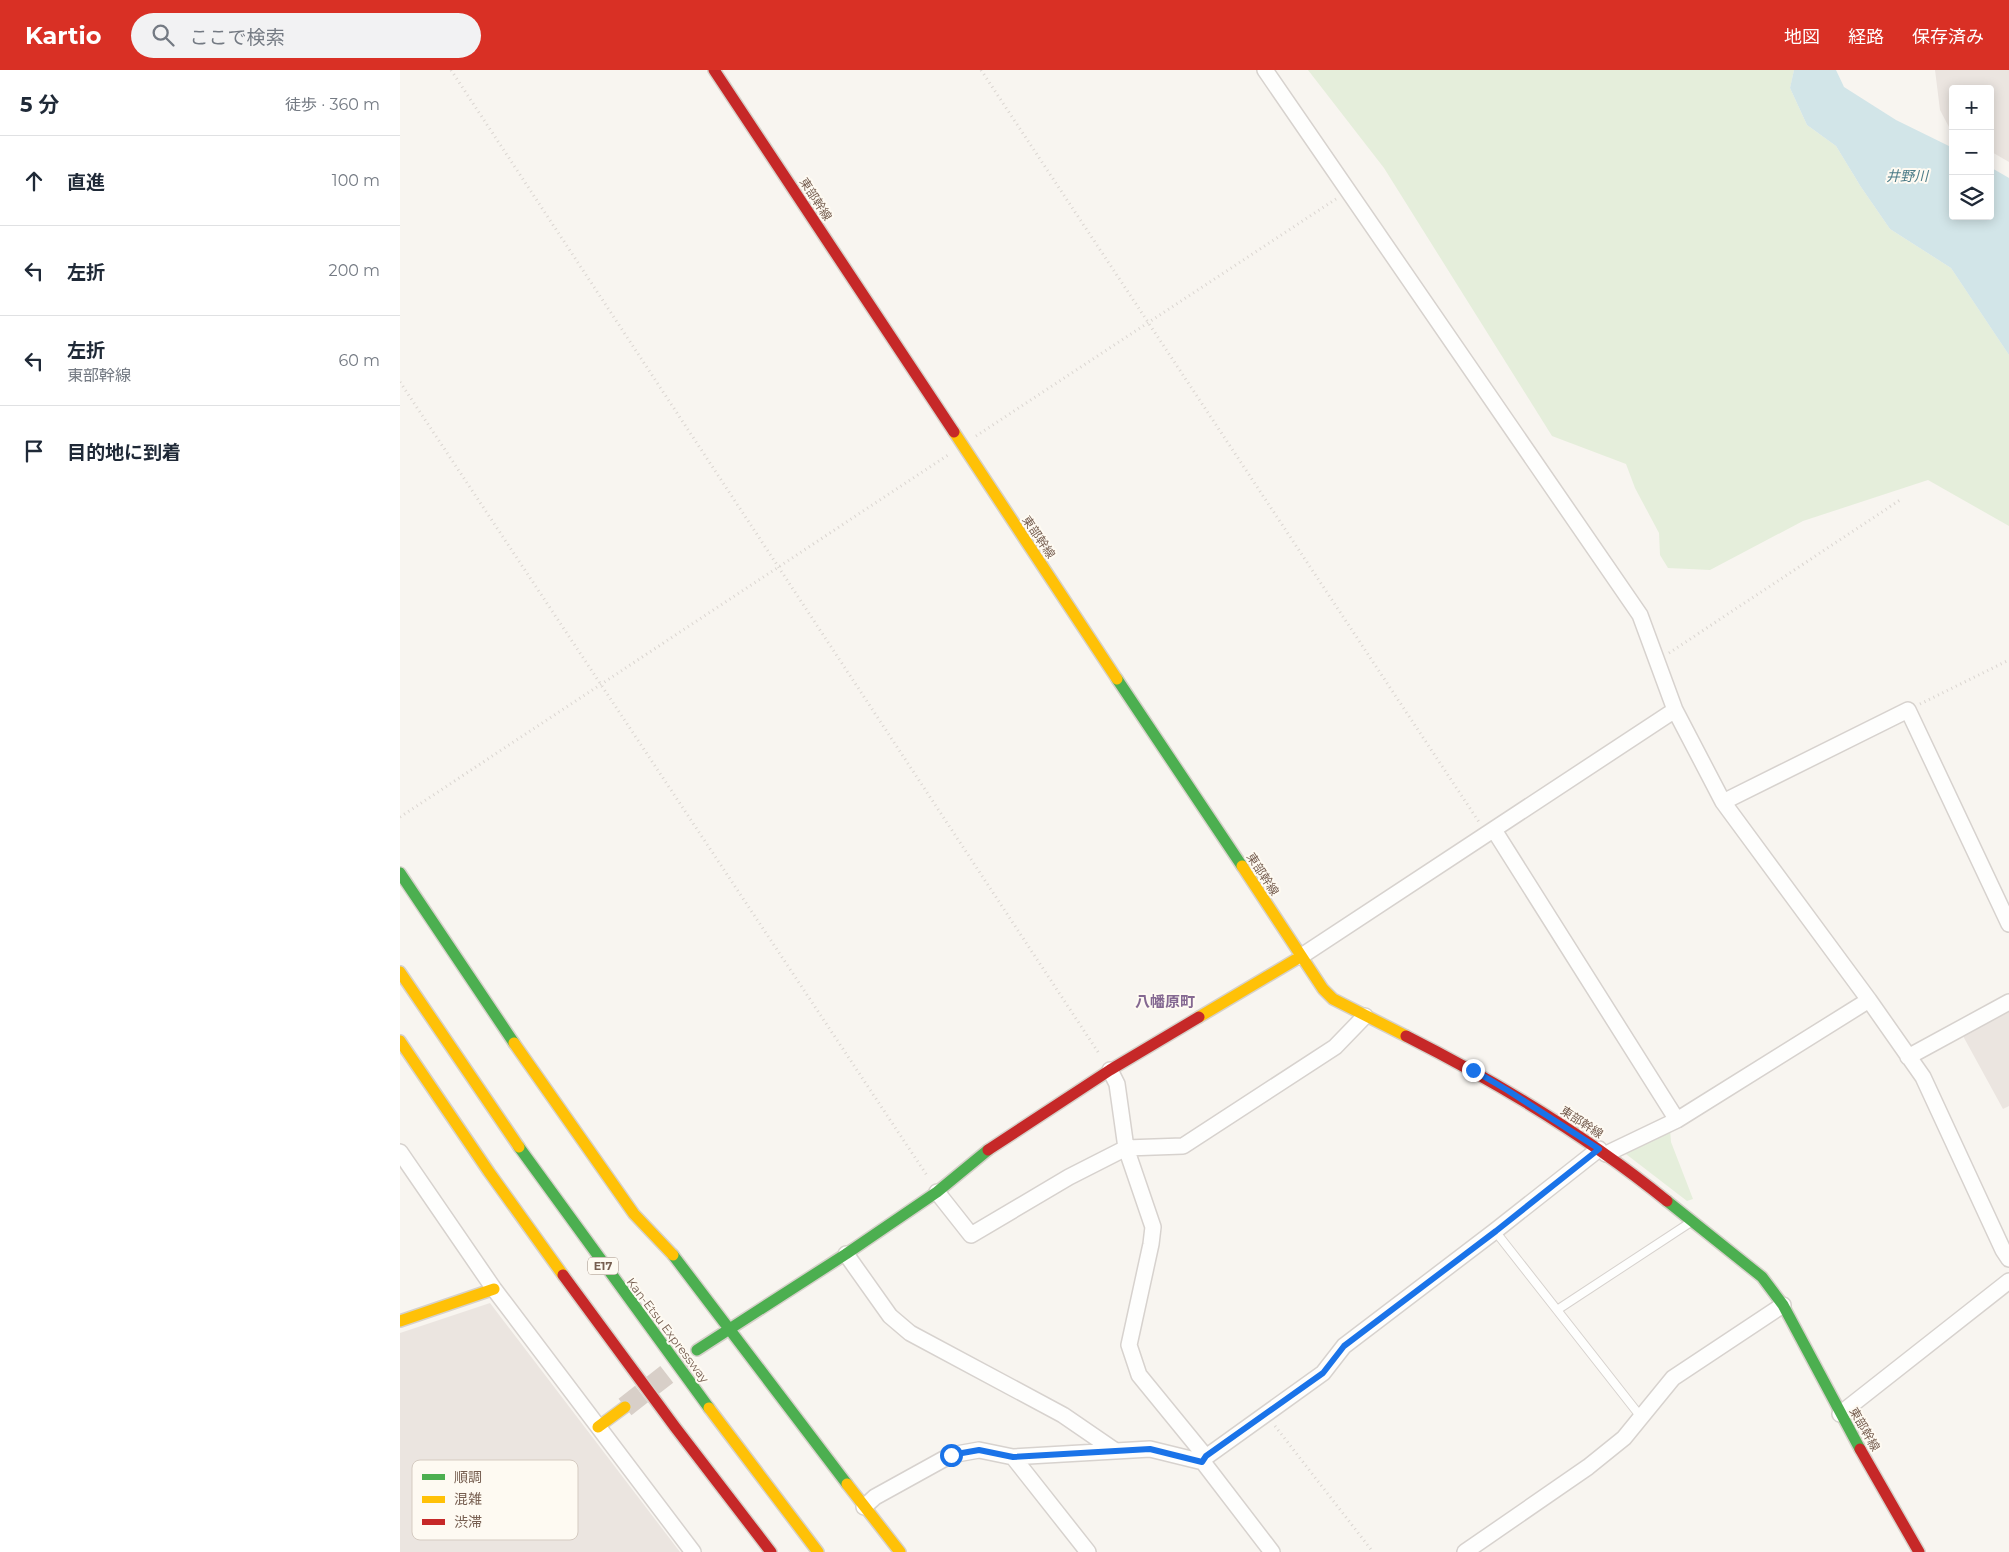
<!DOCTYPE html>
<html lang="ja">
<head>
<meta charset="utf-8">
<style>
  :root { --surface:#fff; --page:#f2f2f3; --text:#1f2937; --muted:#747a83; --line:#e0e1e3; --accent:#d93025 }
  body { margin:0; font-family:Montserrat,"Noto Sans JP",sans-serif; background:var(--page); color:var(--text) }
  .controls { position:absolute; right:15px; top:15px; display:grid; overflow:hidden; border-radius:5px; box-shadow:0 2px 12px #0003 }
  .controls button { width:45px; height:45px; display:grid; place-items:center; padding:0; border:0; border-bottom:1px solid var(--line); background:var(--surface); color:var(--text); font:25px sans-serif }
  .stop { position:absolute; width:15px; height:15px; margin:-11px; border:4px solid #1a73e8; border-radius:50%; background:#fff }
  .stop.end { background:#1a73e8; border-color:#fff; box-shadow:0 1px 5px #0008 }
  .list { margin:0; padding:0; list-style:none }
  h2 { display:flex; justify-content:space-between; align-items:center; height:65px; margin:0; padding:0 20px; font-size:21px }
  h2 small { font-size:16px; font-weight:400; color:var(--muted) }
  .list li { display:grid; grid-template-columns:32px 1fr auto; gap:15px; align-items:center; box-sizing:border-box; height:90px; padding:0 20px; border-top:1px solid var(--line) }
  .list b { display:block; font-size:19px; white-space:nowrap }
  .list p { margin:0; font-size:16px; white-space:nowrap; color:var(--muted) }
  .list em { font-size:16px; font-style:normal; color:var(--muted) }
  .icon { flex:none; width:28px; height:28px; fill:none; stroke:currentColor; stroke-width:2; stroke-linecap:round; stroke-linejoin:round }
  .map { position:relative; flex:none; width:1609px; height:1482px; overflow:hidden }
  header { display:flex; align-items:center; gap:30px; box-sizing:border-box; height:70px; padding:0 25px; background:var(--accent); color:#fff }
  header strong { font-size:24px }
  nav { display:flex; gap:28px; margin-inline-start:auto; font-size:18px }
  .search { width:350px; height:45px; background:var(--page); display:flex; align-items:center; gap:12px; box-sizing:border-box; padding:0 18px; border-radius:28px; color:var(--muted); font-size:19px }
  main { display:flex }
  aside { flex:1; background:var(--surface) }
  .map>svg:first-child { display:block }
  .industrial { fill:#ebe5e0 }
  .green { fill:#e5eedb }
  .water { fill:#d2e5e8 }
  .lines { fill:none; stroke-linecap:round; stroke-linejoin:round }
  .secondary-tunnel { stroke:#d8cfc8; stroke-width:21; stroke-dasharray:21 11; stroke-linecap:butt }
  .lane-casing { stroke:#d7d2ce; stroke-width:10 }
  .street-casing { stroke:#d7d2ce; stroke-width:18 }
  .fast-casing { stroke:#d6d1ca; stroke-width:14 }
  .slow-casing { stroke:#d6d1ca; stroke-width:14 }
  .jam-casing { stroke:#d6d1ca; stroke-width:14 }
  .path { stroke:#dad5d0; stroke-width:3; stroke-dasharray:1 4; stroke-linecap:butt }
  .lane { stroke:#fefefd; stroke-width:8 }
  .street { stroke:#fefefd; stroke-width:15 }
  .fast { stroke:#4caf50; stroke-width:11 }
  .slow { stroke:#ffc107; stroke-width:11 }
  .jam { stroke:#c62828; stroke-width:11 }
  .route { stroke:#1a73e8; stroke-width:6 }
  .labels { text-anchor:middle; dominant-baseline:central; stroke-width:4; stroke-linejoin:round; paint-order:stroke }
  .shield { fill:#fefaf2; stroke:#9f8d81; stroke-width:1 }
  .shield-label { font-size:11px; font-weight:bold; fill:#765e50 }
  .street-label { font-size:12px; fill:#765e50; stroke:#fefaf2 }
  .water-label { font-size:14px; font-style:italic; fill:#4b7b87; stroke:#fefaf2 }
  .quarter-label { font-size:15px; font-weight:bold; fill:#846891; stroke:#fefaf2 }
  .key { fill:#fefaf2; stroke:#d5cbc1; stroke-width:1 }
  .key-label { font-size:14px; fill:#765e50 }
</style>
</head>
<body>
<header>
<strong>Kartio</strong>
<div class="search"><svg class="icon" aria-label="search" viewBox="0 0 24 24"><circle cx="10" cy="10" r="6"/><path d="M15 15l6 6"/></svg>ここで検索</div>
<nav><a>地図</a><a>経路</a><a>保存済み</a></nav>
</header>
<main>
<aside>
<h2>5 分<small>徒歩 · 360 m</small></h2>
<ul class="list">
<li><svg class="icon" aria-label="ahead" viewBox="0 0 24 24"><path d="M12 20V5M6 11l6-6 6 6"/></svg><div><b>直進</b></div><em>100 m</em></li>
<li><svg class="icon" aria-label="left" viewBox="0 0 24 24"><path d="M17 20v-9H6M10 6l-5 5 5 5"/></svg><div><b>左折</b></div><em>200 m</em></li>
<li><svg class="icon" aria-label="left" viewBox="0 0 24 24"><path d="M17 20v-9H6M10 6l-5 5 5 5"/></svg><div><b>左折</b><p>東部幹線</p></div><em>60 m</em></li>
<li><svg class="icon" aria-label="arrive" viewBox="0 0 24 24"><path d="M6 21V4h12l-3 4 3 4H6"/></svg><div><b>目的地に到着</b></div></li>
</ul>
</aside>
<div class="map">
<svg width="1609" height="1482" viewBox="0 0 1609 1482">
  <rect width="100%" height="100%" fill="#f8f5f0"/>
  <path class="industrial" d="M1535 0H1609V92L1590 81V19H1553V61L1550 59 1540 40Z
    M1609 940V1036L1603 1039 1563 966Z
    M90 1233 280 1482H0V1263Z"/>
  <path class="green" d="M908 0H1394L1390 18 1407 55 1436 76 1461 117 1490 159 1551 198 1609 285V456L1528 410 1403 451 1310 500 1268 498 1260 485 1259 463 1235 418 1226 394 1152 366 984 98Z
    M1270 1059 1271 1072 1293 1129 1287 1131 1222 1081Z"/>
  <path class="water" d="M1394 0H1436L1444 17 1496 50 1553 78V146H1590V97L1609 108V285L1551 198 1490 159 1461 117 1436 76 1407 55 1390 18Z"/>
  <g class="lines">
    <path class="secondary-tunnel" d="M225 1337 289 1287"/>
    <defs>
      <path id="lane" d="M1095 1161 1241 1347
        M1157 1240 1291 1152"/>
      <path id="street" d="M865 0 1240 545 1275 640 1323 732 1469 930 1523 1007 1603 1180 1609 1189
        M1323 732 1508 640 1609 854
        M1094 760 1277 1050
        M900 887 1275 640
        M1508 987 1609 932
        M710 1000 717 1014 726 1078 753 1157 751 1174 729 1275 739 1305 806 1387
        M0 1082 94 1219 293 1482
        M1206 1084 1277 1050 1469 930
        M537 1122 571 1165 669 1107 726 1078 783 1076 935 977 965 946
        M446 1184 490 1246 510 1263 663 1345 714 1380
        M1440 1344 1609 1211
        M613 1387 688 1482
        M803 1392 806 1387 923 1303 944 1276 1095 1161 1199 1079
        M464 1437 475 1427 551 1385 579 1380 613 1387 750 1379 803 1392 872 1482
        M1065 1482 1188 1397 1224 1368 1273 1308 1383 1235"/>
      <path id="fast" d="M717 609 842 796
        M0 803 114 973
        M119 1077 309 1338
        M1267 1131 1362 1207 1383 1235 1460 1379
        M273 1185 447 1414
        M297 1280 446 1184 537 1122 588 1080"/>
      <path id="slow" d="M554 362 717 609
        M842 796 923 919 933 929 1006 966
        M0 902 119 1077
        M799 947 900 887
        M0 971 89 1102 163 1205
        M114 973 234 1144 273 1185
        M0 1251 94 1219
        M309 1338 418 1482
        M198 1357 225 1337
        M447 1414 500 1482"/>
      <path id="jam" d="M314 0 554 362
        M1006 966C1097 1012 1187 1066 1267 1131
        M588 1080 710 1000 799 947
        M163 1205 275 1357 371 1482
        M1460 1379 1519 1482"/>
    </defs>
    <use href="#lane" class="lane-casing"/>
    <use href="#street" class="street-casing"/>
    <use href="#fast" class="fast-casing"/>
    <use href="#slow" class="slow-casing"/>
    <use href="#jam" class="jam-casing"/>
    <path class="path" d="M51 0 700 985
      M581 0 1079 752
      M0 312 528 1107
      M576 366 936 129
      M1269 583 1500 430
      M1520 634 1609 590
      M0 747 548 385
      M875 1356 973 1482"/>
    <use href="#lane" class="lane"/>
    <use href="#street" class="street"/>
    <use href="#fast" class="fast"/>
    <use href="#slow" class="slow"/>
    <use href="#jam" class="jam"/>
  </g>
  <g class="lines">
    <path class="route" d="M551 1385 579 1380 613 1387 750 1379 802 1392 806 1386 923 1303 944 1276 1096 1161 1199 1079 1107 1020 1073 1000"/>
  </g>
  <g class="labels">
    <rect class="shield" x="188" y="1187.5" width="30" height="17" rx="4"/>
    <g class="shield-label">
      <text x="203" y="1196">E17</text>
    </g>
    <g class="street-label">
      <text transform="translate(416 129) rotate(57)">東部幹線</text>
      <text transform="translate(639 467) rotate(56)">東部幹線</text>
      <text transform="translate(863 804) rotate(57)">東部幹線</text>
      <text transform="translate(1182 1052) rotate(33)">東部幹線</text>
      <text transform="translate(268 1260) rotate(53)">Kan-Etsu Expressway</text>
      <text transform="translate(1465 1359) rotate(60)">東部幹線</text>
    </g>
    <g class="water-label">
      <text x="1507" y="106">井野川</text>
    </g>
    <g class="quarter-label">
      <text x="765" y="931">八幡原町</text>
    </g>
  </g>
  <rect x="12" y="1390" width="166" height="80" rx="8" class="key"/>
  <rect x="22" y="1404" width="23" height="6" fill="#4caf50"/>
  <rect x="22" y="1426" width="23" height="7" fill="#ffc107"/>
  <rect x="22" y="1449" width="23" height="6" fill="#c62828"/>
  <g class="key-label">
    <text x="54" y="1412">順調</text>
    <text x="54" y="1434">混雑</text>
    <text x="54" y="1457">渋滞</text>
  </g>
</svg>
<div class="controls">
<button>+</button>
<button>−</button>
<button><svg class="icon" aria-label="layers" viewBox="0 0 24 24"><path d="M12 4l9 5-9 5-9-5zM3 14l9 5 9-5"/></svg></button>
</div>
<div class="stop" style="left:551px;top:1385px"></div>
<div class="stop end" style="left:1073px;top:1000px"></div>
</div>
</main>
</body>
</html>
